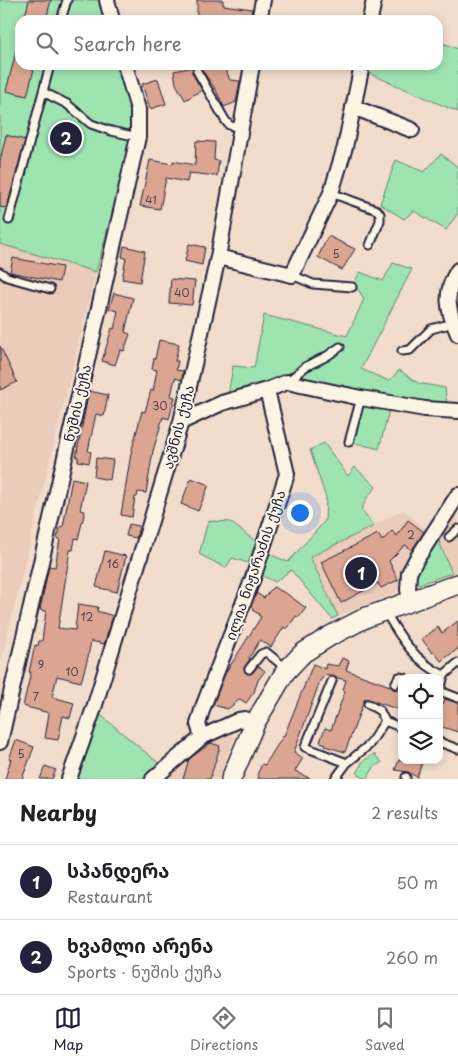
<!DOCTYPE html>
<html lang="en">
<head>
<meta charset="utf-8">
<style>
  :root { --surface:#fff; --page:#f2f2f2; --text:#202124; --muted:#757577; --line:#e0e0e0; --accent:#22223b }
  body { margin:0; font-family:"Playpen Sans","Noto Sans Georgian",sans-serif; background:var(--page); color:var(--text) }
  .controls { position:absolute; right:15px; bottom:15px; display:grid; overflow:hidden; border-radius:10px; box-shadow:0 2px 8px #0003 }
  .controls button { width:45px; height:45px; display:grid; place-items:center; padding:0; border:0; border-bottom:1px solid var(--line); background:var(--surface); color:var(--text); font:25px sans-serif }
  .you { position:absolute; left:299px; top:512px; width:18px; height:18px; margin:-12px; border:4px solid #fff; border-radius:50%; background:#1a73e8; box-shadow:0 0 0 8px #1a73e833 }
  .badge { display:grid; place-items:center; width:32px; height:32px; border-radius:50%; background:var(--accent); color:#fff; font-size:16px; font-weight:700 }
  .pin { position:absolute; translate:-50% -50%; border:2px solid #fff; box-shadow:0 1px 5px #0006 }
  .list { margin:0; padding:0; list-style:none }
  h2 { display:flex; justify-content:space-between; align-items:center; height:65px; margin:0; padding:0 20px; font-size:21px }
  h2 small { font-size:16px; font-weight:400; color:var(--muted) }
  .list li { display:grid; grid-template-columns:32px 1fr auto; gap:15px; align-items:center; box-sizing:border-box; height:75px; padding:0 20px; border-top:1px solid var(--line) }
  .list b { display:block; font-size:19px; white-space:nowrap }
  .list p { margin:0; font-size:16px; white-space:nowrap; color:var(--muted) }
  .list em { font-size:16px; font-style:normal; color:var(--muted) }
  .icon { flex:none; width:28px; height:28px; fill:none; stroke:currentColor; stroke-width:2; stroke-linecap:round; stroke-linejoin:round }
  .map { position:relative; flex:none; width:458px; height:779px; overflow:hidden }
  .search { position:absolute; background:var(--surface); box-shadow:0 2px 8px #0003; left:15px; right:15px; top:15px; height:55px; display:flex; align-items:center; gap:12px; box-sizing:border-box; padding:0 18px; border-radius:15px; color:var(--muted); font-size:19px }
  .sheet { height:215px; background:var(--surface) }
  nav { display:flex; justify-content:space-around; align-items:center; box-sizing:border-box; height:70px; border-top:1px solid var(--line); background:var(--surface); font-size:14px; color:var(--muted) }
  nav a { display:grid; justify-items:center; gap:2px }
  nav .on { color:var(--accent) }
  .map>svg:first-child { display:block }
  .built { fill:#ebccbb }
  .green { fill:#9ee4b1; stroke:#608376 }
  .building { fill:#dca592; stroke:#22223b }
  .lines { fill:none; stroke-linecap:round; stroke-linejoin:round }
  .lane-casing { stroke:#22223b; stroke-width:11 }
  .street-casing { stroke:#22223b; stroke-width:18 }
  .secondary-casing { stroke:#22223b; stroke-width:22 }
  .lane { stroke:#fcf5e5; stroke-width:7 }
  .street { stroke:#fcf5e5; stroke-width:14 }
  .secondary { stroke:#fcf5e5; stroke-width:19 }
  .labels { text-anchor:middle; dominant-baseline:central; stroke-width:4; stroke-linejoin:round; paint-order:stroke }
  .number-label { font-size:11px; fill:#504351 }
  .street-label { font-size:14px; fill:#22223b; stroke:#fcf5e5 }
</style>
</head>
<body>
<div class="map">
<svg width="458" height="779" viewBox="0 0 458 779">
  <rect width="100%" height="100%" fill="#f2ddcc"/>
  <filter id="ink" filterUnits="userSpaceOnUse"><feTurbulence type="fractalNoise" baseFrequency=".02" numOctaves="2"/><feDisplacementMap in="SourceGraphic" scale="10" xChannelSelector="R" yChannelSelector="G"/><feConvolveMatrix kernelMatrix="1 2 1 2 8 2 1 2 1" color-interpolation-filters="sRGB"/></filter>
  <g filter="url(#ink)">
    <path class="built" d="M0 244 96 272 0 665Z
      M458 508V574L452 576 438 539Z
      M403 510 427 530 400 575 398 592 338 616 310 557Z
      M222 732 235 736 219 779H156L190 751Z"/>
    <path class="green" d="M0 0H100L106 20H20V65H119L135 120 130 147 96 272 0 244Z
      M438 41 458 49V112L366 72 367 65H438Z
      M441 154 458 167V213L446 230 414 211 404 219 380 204 396 160 424 172Z
      M393 263 412 269 361 369 389 381 399 370 418 383 445 388 447 406 289 379 228 396 233 366 254 368 264 315 347 336 364 299 354 283 360 272 383 281Z
      M365 401 390 406 379 449 352 442Z
      M324 443 348 476 355 467 376 487 368 496 361 510 374 526 310 557 338 616 332 619 291 570 275 582 257 573 265 552 288 562 325 521 326 498 310 450Z
      M208 521 230 522 257 542 248 563 232 558 226 568 199 554Z
      M438 539 452 573 416 585C413 570 430 552 438 539Z
      M97 712 161 765 144 779H78L75 777Z
      M374 754 382 762 374 767 367 779 357 774 362 762Z"/>
    <path class="building" d="M29 0H51L46 20H24Z
      M197 0H223V5L252 9 250 20 197 18Z
      M17 48H20V65H35L27 96 6 91Z
      M207 65H224L230 80 240 81 236 102 224 107 216 90 199 66Z
      M193 67 192 73 202 90 185 100 176 84 174 71Z
      M158 79 166 104 150 109 142 84Z
      M6 135 25 140 7 208 0 207V161Z
      M196 141 215 142 214 160 219 161 217 176 189 173 187 182 166 178 160 209 140 206 150 160 173 164V161L195 165Z
      M328 236 355 249 342 270 318 257Z
      M189 244 205 247 202 265 185 261Z
      M124 246 145 251 140 282 122 279 126 258 122 257Z
      M13 258 62 267 59 282 10 272Z
      M171 279 195 281 192 305 169 303Z
      M114 293 133 298 125 332 130 334 124 351 120 350 115 365 102 361 112 328 114 329 118 311 109 309Z
      M159 340 179 344 175 361H178L176 370 183 371 182 380 175 378 171 396 175 397 169 419 163 417 153 451 146 493 138 492 137 497H135L132 517 121 515 131 453 142 411 145 412 151 390 153 391 157 370 152 369 154 358 155 359Z
      M0 346 17 382 0 390Z
      M89 391 108 395 104 416 96 414 88 451 91 452 89 463 78 461V457H76Z
      M96 458 113 460 110 480 94 477Z
      M72 478 86 481 80 510 85 511 78 539 75 538 73 550H70L58 628 75 630 78 604 98 607 97 611 113 616 104 644 91 641 88 657 81 682 57 676 52 697 74 703 70 718 63 716 58 740 45 738 49 713 23 706 31 672H29L35 645 38 646 39 641H42L46 611 40 610 43 595 49 566 55 567 60 539 57 538 61 526 63 527Z
      M191 478 209 485 198 511 181 504Z
      M408 520 424 532 412 550 405 545 389 561 398 580 381 588 378 583 341 603 321 562 378 534 382 541 392 531 397 536Z
      M129 524 139 526 136 538 126 536Z
      M105 551 126 556 117 592 96 587Z
      M273 587 287 594 306 608 299 617 296 616 287 629 284 627 271 647 260 640 249 658 250 659 244 668 246 673 251 674 258 666 265 671 258 680 254 692 246 703 240 699 228 709 213 705 225 674 261 617 258 615 259 614 252 610 253 608 251 606 256 593 264 598Z
      M458 621V649L441 661 434 652 432 653 422 639 438 627 442 633Z
      M342 658 349 661 346 670 390 686 393 689 402 690V711L365 698 345 752 325 746 326 744 320 742 325 728 331 730 345 691 343 690 346 680 325 675 320 681 294 752 303 758 295 771 311 779H258L259 776 257 775 262 764 265 765 283 736H284L313 664 325 669 326 664 338 666Z
      M445 699 458 703V732L439 726V703L443 704Z
      M16 740 34 747 22 779H5L11 759H9Z
      M211 743 220 746 210 779H183L189 759Z
      M399 760H423L417 777 408 772 395 770Z
      M45 766 56 770 52 779H40Z"/>
    <g class="lines">
      <defs>
        <path id="lane" d="M61 20 67 0
          M197 71 225 120 229 125 242 129
          M43 92 67 104 91 124 111 131 138 137
          M331 193 377 210 380 214V221L370 245
          M9 220 50 65
          M0 272 7 277 50 289
          M292 275 313 284 352 287
          M402 351 410 350 431 329 453 323
          M287 382 305 367 327 356 340 347
          M349 442 361 398
          M449 537 458 529
          M386 613C400 637 417 664 444 675
          M458 663 444 675 440 691 458 698
          M249 669 261 654 266 652 287 669
          M332 681 305 747 347 763
          M395 684 399 677 405 678
          M368 704 380 711 385 721 402 728
          M439 742 458 749
          M335 779 347 763 369 745 385 721
          M406 779V777"/>
        <path id="street" d="M107 0 112 20
          M259 20 263 0
          M370 20 374 0
          M353 107 412 130
          M218 257 292 275 331 193 345 147 362 65
          M458 270C443 293 448 311 458 334
          M181 422 222 403 267 390 287 382 361 398 425 409 458 411
          M412 601 408 590 409 573 416 560 458 495
          M202 737 198 724 203 707 253 578 287 474 267 390
          M0 742 138 137V109L125 65
          M69 779 94 708 181 422 218 257 252 65
          M153 779 202 737 239 720 245 719 255 723"/>
        <path id="secondary" d="M231 779 255 723 285 672 303 653 330 636 367 617 458 584"/>
      </defs>
      <use href="#lane" class="lane-casing"/>
      <use href="#street" class="street-casing"/>
      <use href="#secondary" class="secondary-casing"/>
      <use href="#lane" class="lane"/>
      <use href="#street" class="street"/>
      <use href="#secondary" class="secondary"/>
    </g>
  </g>
  <g class="labels">
    <g class="number-label">
      <text x="151" y="199">41</text>
      <text x="336" y="253">5</text>
      <text x="182" y="292">40</text>
      <text x="160" y="405">30</text>
      <text x="411" y="534">2</text>
      <text x="113" y="563">16</text>
      <text x="87" y="616">12</text>
      <text x="41" y="664">9</text>
      <text x="72" y="671">10</text>
      <text x="36" y="696">7</text>
      <text x="21" y="753">5</text>
    </g>
    <g class="street-label">
      <text transform="translate(77 403) rotate(-77)">ნუშის ქუჩა</text>
      <text transform="translate(178 427) rotate(-75)">ავშნის ქუჩა</text>
      <text transform="translate(255 565) rotate(-71)">ილია ნიჟარაძის ქუჩა</text>
    </g>
  </g>
</svg>
<div class="controls">
<button><svg class="icon" aria-label="locate" viewBox="0 0 24 24"><circle cx="12" cy="12" r="6"/><path d="M12 2v4M12 18v4M2 12h4M18 12h4"/></svg></button>
<button><svg class="icon" aria-label="layers" viewBox="0 0 24 24"><path d="M12 4l9 5-9 5-9-5zM3 14l9 5 9-5"/></svg></button>
</div>
<div class="you"></div>
<div class="pin badge" style="left:361px;top:573px">1</div>
<div class="pin badge" style="left:66px;top:138px">2</div>
<div class="search"><svg class="icon" aria-label="search" viewBox="0 0 24 24"><circle cx="10" cy="10" r="6"/><path d="M15 15l6 6"/></svg>Search here</div>
</div>
<section class="sheet">
<h2>Nearby<small>2 results</small></h2>
<ul class="list">
<li><span class="badge">1</span><div><b>სპანდერა</b><p>Restaurant</p></div><em>50 m</em></li>
<li><span class="badge">2</span><div><b>ხვამლი არენა</b><p>Sports · ნუშის ქუჩა</p></div><em>260 m</em></li>
</ul>
</section>
<nav>
<a class="on"><svg class="icon" aria-label="map" viewBox="0 0 24 24"><path d="M3 6l6-2 6 2 6-2v14l-6 2-6-2-6 2zM9 4v14M15 6v14"/></svg>Map</a>
<a><svg class="icon" aria-label="directions" viewBox="0 0 24 24"><path d="M12 3l9 9-9 9-9-9zM9 14v-3h6M13 9l2 2-2 2"/></svg>Directions</a>
<a><svg class="icon" aria-label="saved" viewBox="0 0 24 24"><path d="M7 4h10v16l-5-4-5 4z"/></svg>Saved</a>
</nav>
</body>
</html>
